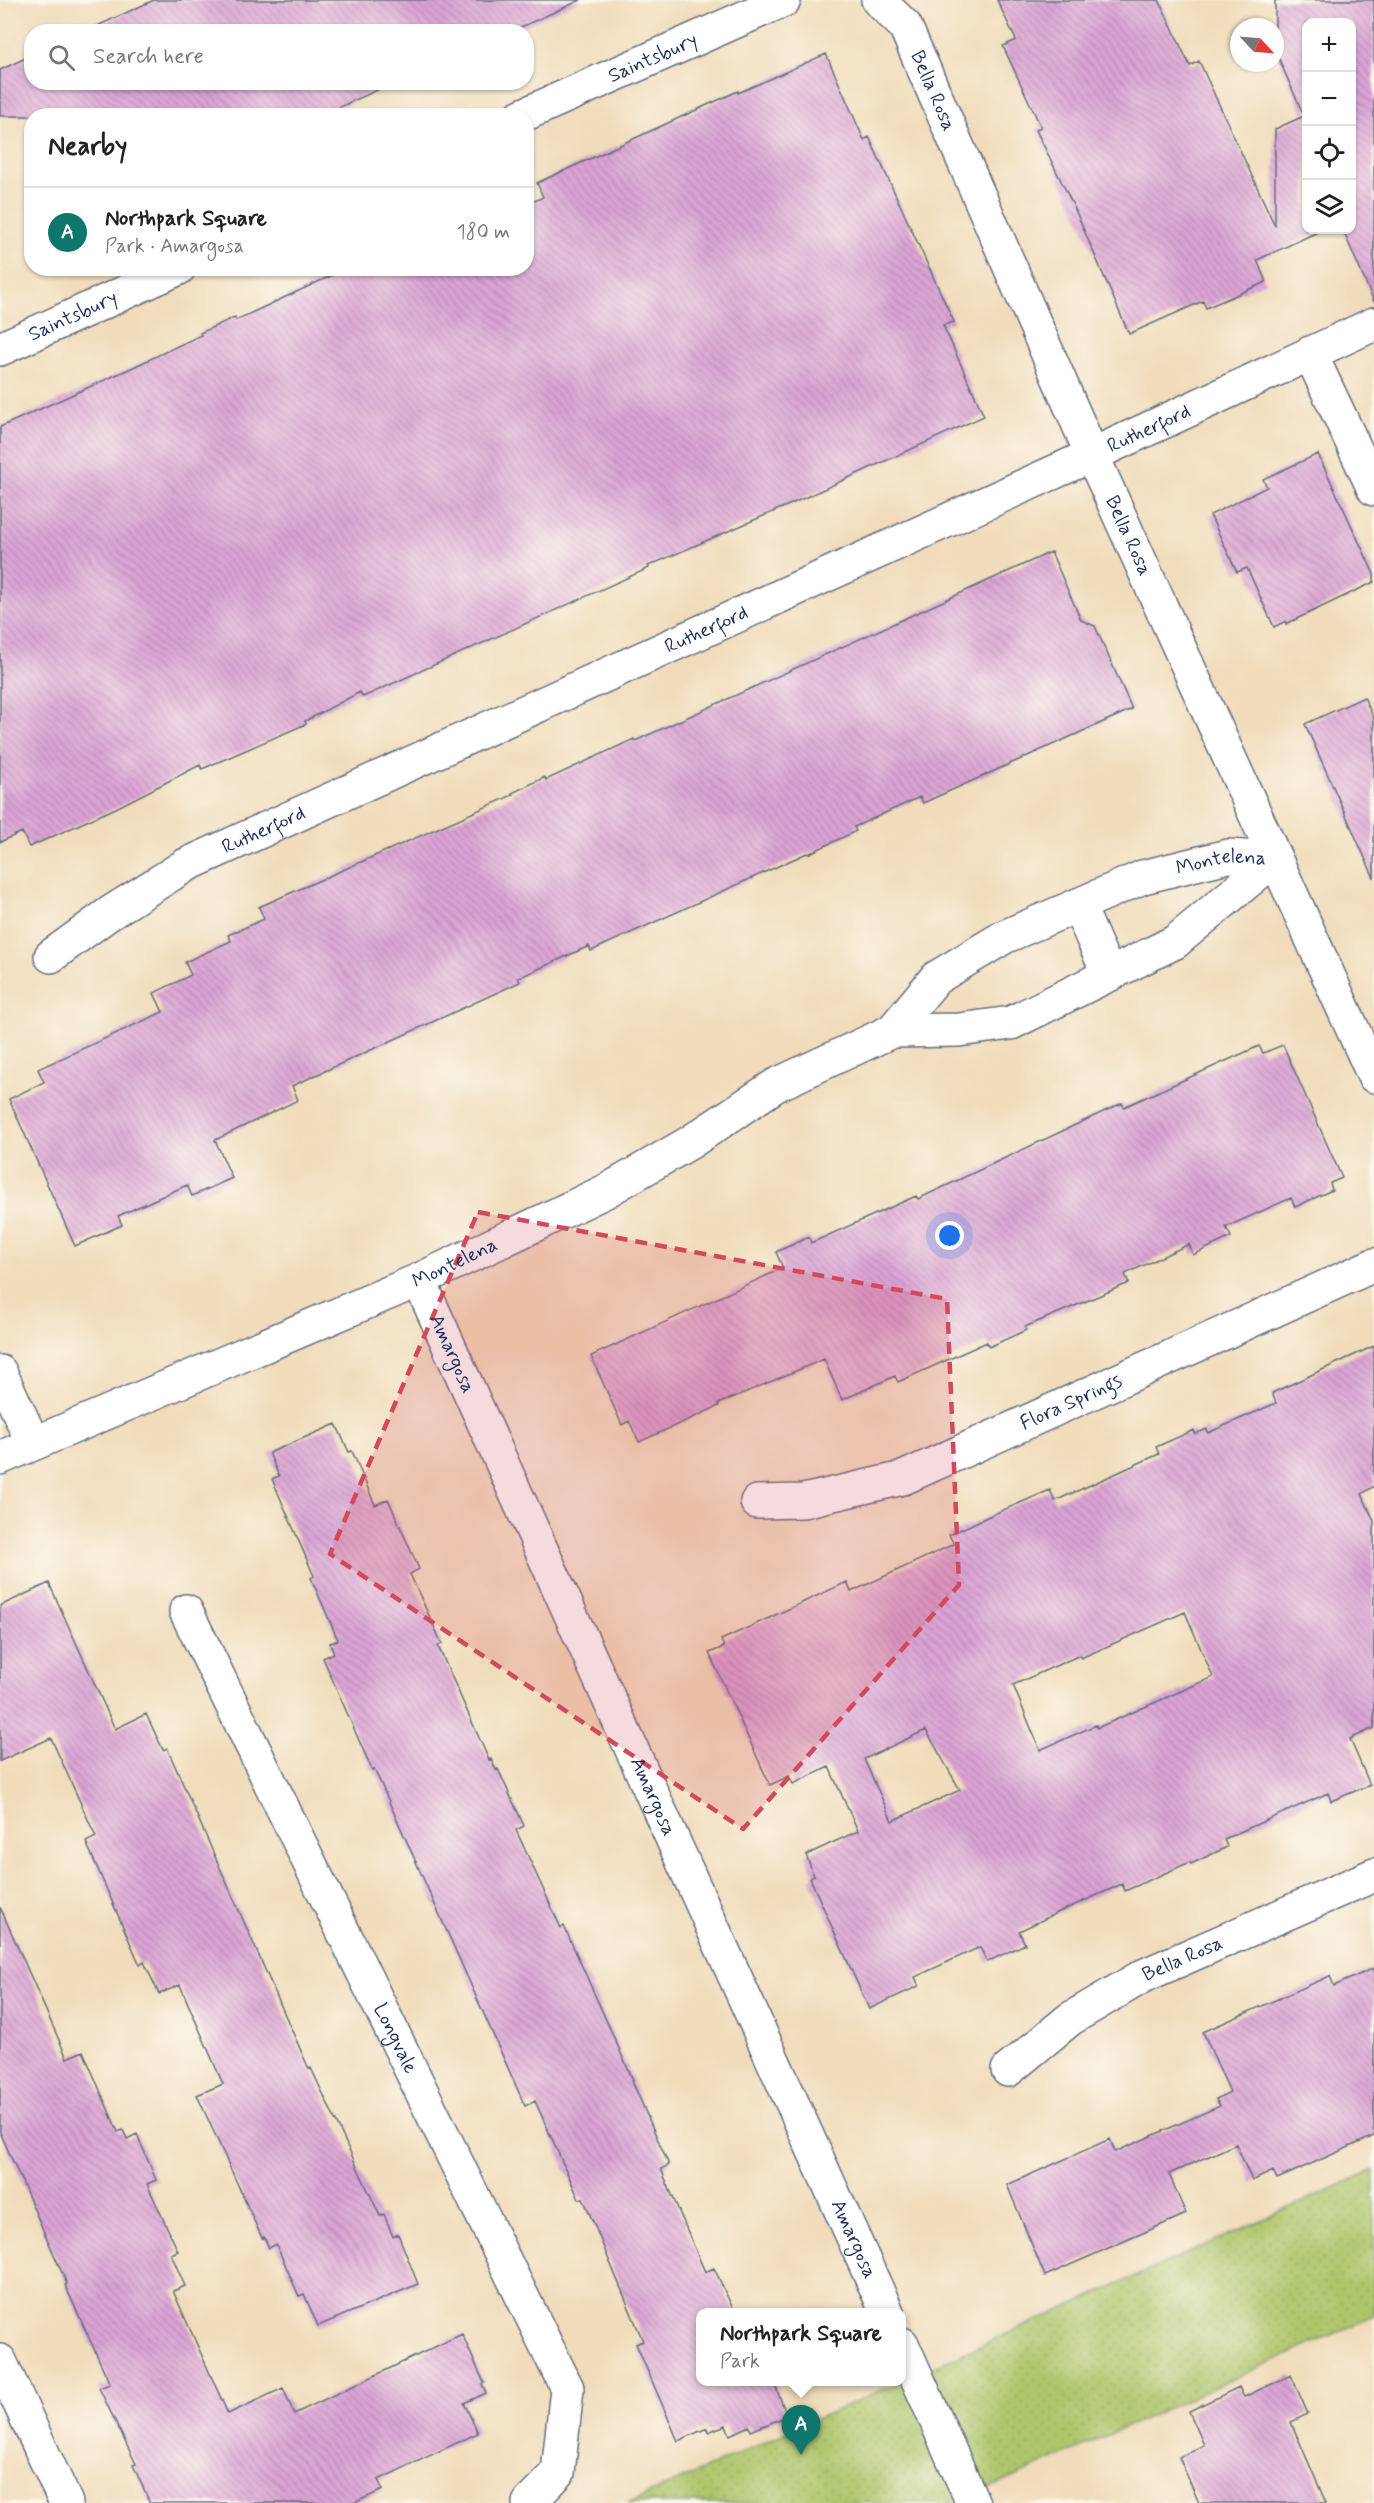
<!DOCTYPE html>
<html lang="en">
<head>
<meta charset="utf-8">
<style>
  :root { --surface:#fff; --page:#f2f2f2; --text:#222; --muted:#767676; --line:#e0e0e0; --accent:#0f766e }
  body { margin:0; font-family:Mynerve,sans-serif; background:var(--page); color:var(--text) }
  .controls { position:absolute; right:18px; top:18px; display:grid; overflow:hidden; border-radius:12px; box-shadow:0 2px 4px #0004 }
  .controls button { width:54px; height:54px; display:grid; place-items:center; padding:0; border:0; border-bottom:2px solid var(--line); background:var(--surface); color:var(--text); font:30px sans-serif }
  .compass { position:absolute; left:1230px; top:18px; width:54px; height:54px; border-radius:50%; background:var(--surface); box-shadow:0 2px 4px #0004; rotate:116deg }
  .you { position:absolute; left:950px; top:1236px; width:21px; height:21px; margin:-15px; border:4px solid #fff; border-radius:50%; background:#1a73e8; box-shadow:0 0 0 9px #1a73e833 }
  .badge { display:grid; place-items:center; width:39px; height:39px; border-radius:50%; background:var(--accent); color:#fff; font-size:20px; font-weight:700 }
  .pin { position:absolute; translate:-50% -50px; filter:drop-shadow(0 2px 3px #0008) }
  .pin::after { content:''; position:absolute; top:32px; width:21px; height:18px; background:inherit; clip-path:polygon(0 0,100% 0,50% 100%) }
  .popup { position:absolute; left:696px; top:2308px; width:210px; height:78px; box-sizing:border-box; display:grid; place-content:center; border-radius:12px; background:var(--surface); filter:drop-shadow(0 2px 4px #0005); font-size:20px; white-space:nowrap; color:var(--muted) }
  .popup b { font-size:22px; color:var(--text) }
  .popup::after { content:''; position:absolute; left:50%; top:100%; margin-left:-12px; border:12px solid transparent; border-top-color:var(--surface) }
  .list { margin:0; padding:0; list-style:none }
  h2 { display:flex; justify-content:space-between; align-items:center; height:78px; margin:0; padding:0 24px; font-size:26px }
  h2 small { font-size:20px; font-weight:400; color:var(--muted) }
  .list li { display:grid; grid-template-columns:39px 1fr auto; gap:18px; align-items:center; box-sizing:border-box; height:90px; padding:0 24px; border-top:2px solid var(--line) }
  .list b { display:block; font-size:22px; white-space:nowrap }
  .list p { margin:0; font-size:20px; white-space:nowrap; color:var(--muted) }
  .list em { font-size:20px; font-style:normal; color:var(--muted) }
  .icon { flex:none; width:33px; height:33px; fill:none; stroke:currentColor; stroke-width:2; stroke-linecap:round; stroke-linejoin:round }
  .map { position:relative; flex:none; width:1374px; height:2503px; overflow:hidden }
  .search { position:absolute; background:var(--surface); box-shadow:0 2px 4px #0004; left:24px; top:24px; width:510px; height:66px; display:flex; align-items:center; gap:15px; box-sizing:border-box; padding:0 21px; border-radius:24px; color:var(--muted); font-size:22px }
  .panel { position:absolute; background:var(--surface); box-shadow:0 2px 4px #0004; left:24px; top:108px; width:510px; height:168px; border-radius:24px }
  .map>svg:first-child { display:block }
  .park { fill:url(#park-dots); stroke:#647a64; stroke-width:1.5 }
  .building { fill:url(#building-back-hatch); fill-rule:evenodd }
  .lines { fill:none; stroke-linecap:round; stroke-linejoin:round }
  .minor-casing { stroke:#666c7e; stroke-width:36 }
  .tertiary-casing { stroke:#666c7e; stroke-width:36 }
  .minor { stroke:#fff; stroke-width:33 }
  .tertiary { stroke:#fff; stroke-width:33 }
  .marked { fill:#d1495b; fill-opacity:0.2; stroke:#d1495b; stroke-width:4.5; stroke-dasharray:12 8; stroke-linejoin:round }
  .labels { text-anchor:middle; dominant-baseline:central; stroke-width:6; stroke-linejoin:round; paint-order:stroke }
  .street-label { font-size:20px; fill:#1b2f5e; stroke:#fbf7ec }
</style>
</head>
<body>
<div class="map">
<svg width="1374" height="2503" viewBox="0 0 1374 2503">
  <defs>
    <pattern id="park-dots" width="8" height="8" patternUnits="userSpaceOnUse" patternTransform="scale(1.5)"><rect width="8" height="8" fill="#aec66b"/><path d="M2 2h.1M6 6h.1" fill="none" stroke="#95aa5f" stroke-width="1.8" stroke-linecap="round"/></pattern>
    <pattern id="building-back-hatch" width="6" height="6" patternUnits="userSpaceOnUse" patternTransform="scale(1.5)"><rect width="6" height="6" fill="#dca4d5"/><path d="M-1 5l2 2M0 0l6 6M5-1l2 2" fill="none" stroke="#b286b0"/></pattern>
  </defs>
  <rect width="100%" height="100%" fill="#fbf7ec"/>
  <filter id="ink" filterUnits="userSpaceOnUse"><feTurbulence type="fractalNoise" baseFrequency=".0167" numOctaves="2"/><feDisplacementMap in="SourceGraphic" scale="12" xChannelSelector="R" yChannelSelector="G"/><feConvolveMatrix kernelMatrix="1 2 1 2 8 2 1 2 1" color-interpolation-filters="sRGB"/></filter>
  <filter id="wash" filterUnits="userSpaceOnUse"><feTurbulence type="fractalNoise" baseFrequency=".008" numOctaves="4" result="noise"/><feDisplacementMap in="SourceGraphic" scale="24" xChannelSelector="R" yChannelSelector="G"/><feGaussianBlur stdDeviation="1.35" result="paint"/><feColorMatrix in="noise" values="0 0 0 0 0 0 0 0 0 0 0 0 0 0 0 0 0 1.4 0 .05"/><feComposite in="paint" operator="in"/></filter>
  <g filter="url(#wash)">
    <rect width="100%" height="100%" fill="#f0dcba"/>
    <path class="park" d="M1374 2170V2316L956 2503H628Z"/>
    <g id="blocks">
      <path class="building" d="M154 0H581L510 32H84Z
        M997 0H1159L1190 66 1199 61 1275 226V129L1304 116 1275 50V0H1374V302L1343 230H1352V22H1306V230H1322L1257 260 1266 282 1206 308 1203 301 1129 334 1074 207 1036 130 1041 127 1003 46 1016 40Z
        M826 54 864 140 869 137 954 322 943 325 984 416 791 504 648 566 649 568 363 697 360 692 305 721 306 724 202 769 200 765 116 808 29 847 22 832 0 842V427L127 370 201 335 200 333 235 317 236 320 348 268H526V205L543 197 537 183 738 91V93Z
        M32 55V82H395L320 116H0V70Z
        M1318 454 1374 574V582L1286 624V621L1274 627 1247 568 1237 572 1210 515 1267 487 1263 479Z
        M1051 552 1081 620 1095 626 1132 709 923 803 920 797 854 827 856 831 808 854 807 853 591 951 589 946 518 978 520 982 292 1086 298 1100 215 1140 232 1178 192 1196 187 1185 118 1216 122 1225 75 1246 9 1099 44 1082 38 1069 163 1012 154 993 191 975 185 962 231 941 228 935 264 919 259 907 513 795 512 793 545 777 546 780 634 739 635 741Z
        M1364 697 1374 719V878L1305 724Z
        M1283 1045 1342 1178 1330 1183 1332 1190 1295 1207 1291 1198 1226 1227 1231 1237 1193 1255 1189 1244 1125 1274 1129 1283 1025 1327 1026 1330 989 1347 987 1342 898 1382 895 1376 842 1400 824 1359 718 1404 719 1406 639 1442 629 1421 622 1425 591 1356 783 1268 776 1252 809 1237 811 1243 916 1196 918 1199 1122 1103 1124 1107 1259 1046 1263 1053Z
        M1374 1346V1486L1362 1494 1374 1521V1728L1350 1739 1370 1785 1331 1801 1328 1793 1224 1839 1227 1847 1191 1864 1190 1862 1125 1891 1122 1884 1059 1912 1019 1931 1025 1944 987 1962 980 1947 915 1977 919 1986 869 2009 810 1878 814 1876 806 1855 858 1831 829 1767 793 1784 789 1776 770 1785 709 1653 724 1647 721 1640 847 1582 851 1592 954 1544 949 1535 987 1517 1050 1490 1055 1501 1159 1454 1156 1447 1194 1430 1195 1434 1207 1429 1208 1433 1276 1403 1272 1393ZM1185 1612 1213 1677 1097 1728 1096 1725 1040 1750 1013 1685 1080 1655 1081 1658ZM926 1730 960 1790 892 1821 864 1759Z
        M336 1424 349 1452 352 1451 375 1505 388 1499 419 1569 410 1574 442 1644 438 1646 489 1760 491 1759 496 1770 498 1769 524 1826 516 1830 561 1928 564 1926 633 2080 632 2081 669 2165 661 2169 705 2272 714 2268 735 2313H700V2382H774L787 2416 751 2431 749 2426 730 2435 726 2425 708 2432 707 2428 678 2441 636 2344 643 2341 583 2198 579 2199 535 2101 525 2106 382 1786 374 1769 372 1770 323 1658 334 1653 330 1643 338 1640 311 1578 314 1576 272 1479 279 1476 269 1453Z
        M49 1583 115 1729 146 1714 163 1750 167 1748 309 2069 311 2068 380 2216 384 2214 393 2237 398 2234 418 2284 318 2326 304 2294 299 2296 276 2244 269 2248 264 2237 262 2238 197 2095 223 2084 180 1985 159 1994 144 1962 140 1965 86 1842 96 1837 51 1738 0 1761V1606Z
        M0 1907 67 2058 83 2051 118 2132 123 2130 127 2139 137 2134 156 2180 147 2184 178 2251 171 2254 185 2286 173 2291 228 2414 283 2388 294 2414 462 2334 484 2383 482 2384 486 2393 464 2403 478 2433 378 2480 383 2490 354 2503H150L133 2465 136 2464 99 2388 110 2384 65 2285 67 2284 0 2132Z
        M1374 1968V2136L1277 2179 1273 2171 1252 2181 1236 2144 1169 2174 1186 2214 1045 2276 1007 2185 1110 2139 1115 2152 1220 2106 1216 2099 1230 2092 1203 2032 1330 1976 1334 1986Z
        M1291 2375 1308 2414 1291 2422 1326 2503H1199L1179 2457 1204 2445 1189 2411 1239 2387 1244 2397Z"/>
    </g>
  </g>
  <g filter="url(#ink)">
    <use href="#blocks" fill-opacity="0" stroke="#666c7e" stroke-width="1.5"/>
    <g class="lines">
      <defs>
        <g id="minor">
          <path id="s1" d="M878 0 905 26 1092 455 1374 1076"/>
          <path id="s2" d="M521 116 784 0"/>
          <path id="s3" d="M0 349 179 268"/>
          <path d="M1310 353 1374 489"/>
          <path id="s4" d="M1143 877 1228 856 1275 859"/>
          <path d="M1175 942 1275 859"/>
          <path id="s5" d="M51 956 110 913 186 865 1092 455 1374 324"/>
          <path id="s6" d="M757 1502 803 1501 903 1478 1374 1265"/>
          <path id="s7" d="M186 1611 567 2388 558 2473 529 2503"/>
          <path id="s8" d="M1008 2070 1070 2019 1143 1976 1374 1875"/>
          <path d="M0 2361 66 2503"/>
        </g>
        <g id="tertiary">
          <path d="M1078 905 1109 975"/>
          <path d="M892 1031 936 978 1004 937 1143 877"/>
          <path id="s9" d="M419 1280 887 2312"/>
          <path d="M0 1372 33 1443"/>
          <path id="s10" d="M0 1458 419 1280 606 1191 689 1143 776 1085 892 1031 959 1030 1011 1023 1175 942"/>
          <path d="M902 2344 973 2503"/>
        </g>
      </defs>
      <use href="#minor" class="minor-casing"/>
      <use href="#tertiary" class="tertiary-casing"/>
      <use href="#minor" class="minor"/>
      <use href="#tertiary" class="tertiary"/>
    </g>
  </g>
  <path class="marked" d="M478 1212 947 1299 959 1585 743 1829 330 1554Z"/>
  <g class="labels">
    <g class="street-label">
      <text stroke="none"><textPath href="#s2" startOffset="144">Saintsbury</textPath></text>
      <text stroke="none"><textPath href="#s1" startOffset="108">Bella Rosa</textPath></text>
      <text stroke="none"><textPath href="#s3" startOffset="80">Saintsbury</textPath></text>
      <text stroke="none"><textPath href="#s5" startOffset="1220">Rutherford</textPath></text>
      <text stroke="none"><textPath href="#s1" startOffset="594">Bella Rosa</textPath></text>
      <text stroke="none"><textPath href="#s5" startOffset="734">Rutherford</textPath></text>
      <text stroke="none"><textPath href="#s5" startOffset="248">Rutherford</textPath></text>
      <text stroke="none"><textPath href="#s4" startOffset="80">Montelena</textPath></text>
      <text stroke="none"><textPath href="#s10" startOffset="495">Montelena</textPath></text>
      <text stroke="none"><textPath href="#s9" startOffset="81">Amargosa</textPath></text>
      <text stroke="none"><textPath href="#s6" startOffset="333">Flora Springs</textPath></text>
      <text stroke="none"><textPath href="#s9" startOffset="567">Amargosa</textPath></text>
      <text stroke="none"><textPath href="#s8" startOffset="208">Bella Rosa</textPath></text>
      <text stroke="none"><textPath href="#s7" startOffset="476">Longvale</textPath></text>
      <text stroke="none"><textPath href="#s9" startOffset="1053">Amargosa</textPath></text>
    </g>
  </g>
</svg>
<div class="controls">
<button>+</button>
<button>−</button>
<button><svg class="icon" aria-label="locate" viewBox="0 0 24 24"><circle cx="12" cy="12" r="6"/><path d="M12 2v4M12 18v4M2 12h4M18 12h4"/></svg></button>
<button><svg class="icon" aria-label="layers" viewBox="0 0 24 24"><path d="M12 4l9 5-9 5-9-5zM3 14l9 5 9-5"/></svg></button>
</div>
<svg class="compass" viewBox="-18 -18 36 36"><path d="M0-13l5 13h-10z" fill="#e53935"/><path d="M0 13l5-13h-10z" fill="#767676"/></svg>
<div class="you"></div>
<div class="pin badge" style="left:801px;top:2455px">A</div>
<div class="popup"><b>Northpark Square</b>Park</div>
<div class="search"><svg class="icon" aria-label="search" viewBox="0 0 24 24"><circle cx="10" cy="10" r="6"/><path d="M15 15l6 6"/></svg>Search here</div>
<section class="panel">
<h2>Nearby<small></small></h2>
<ul class="list">
<li><span class="badge">A</span><div><b>Northpark Square</b><p>Park · Amargosa</p></div><em>180 m</em></li>
</ul>
</section>
</div>
</body>
</html>
